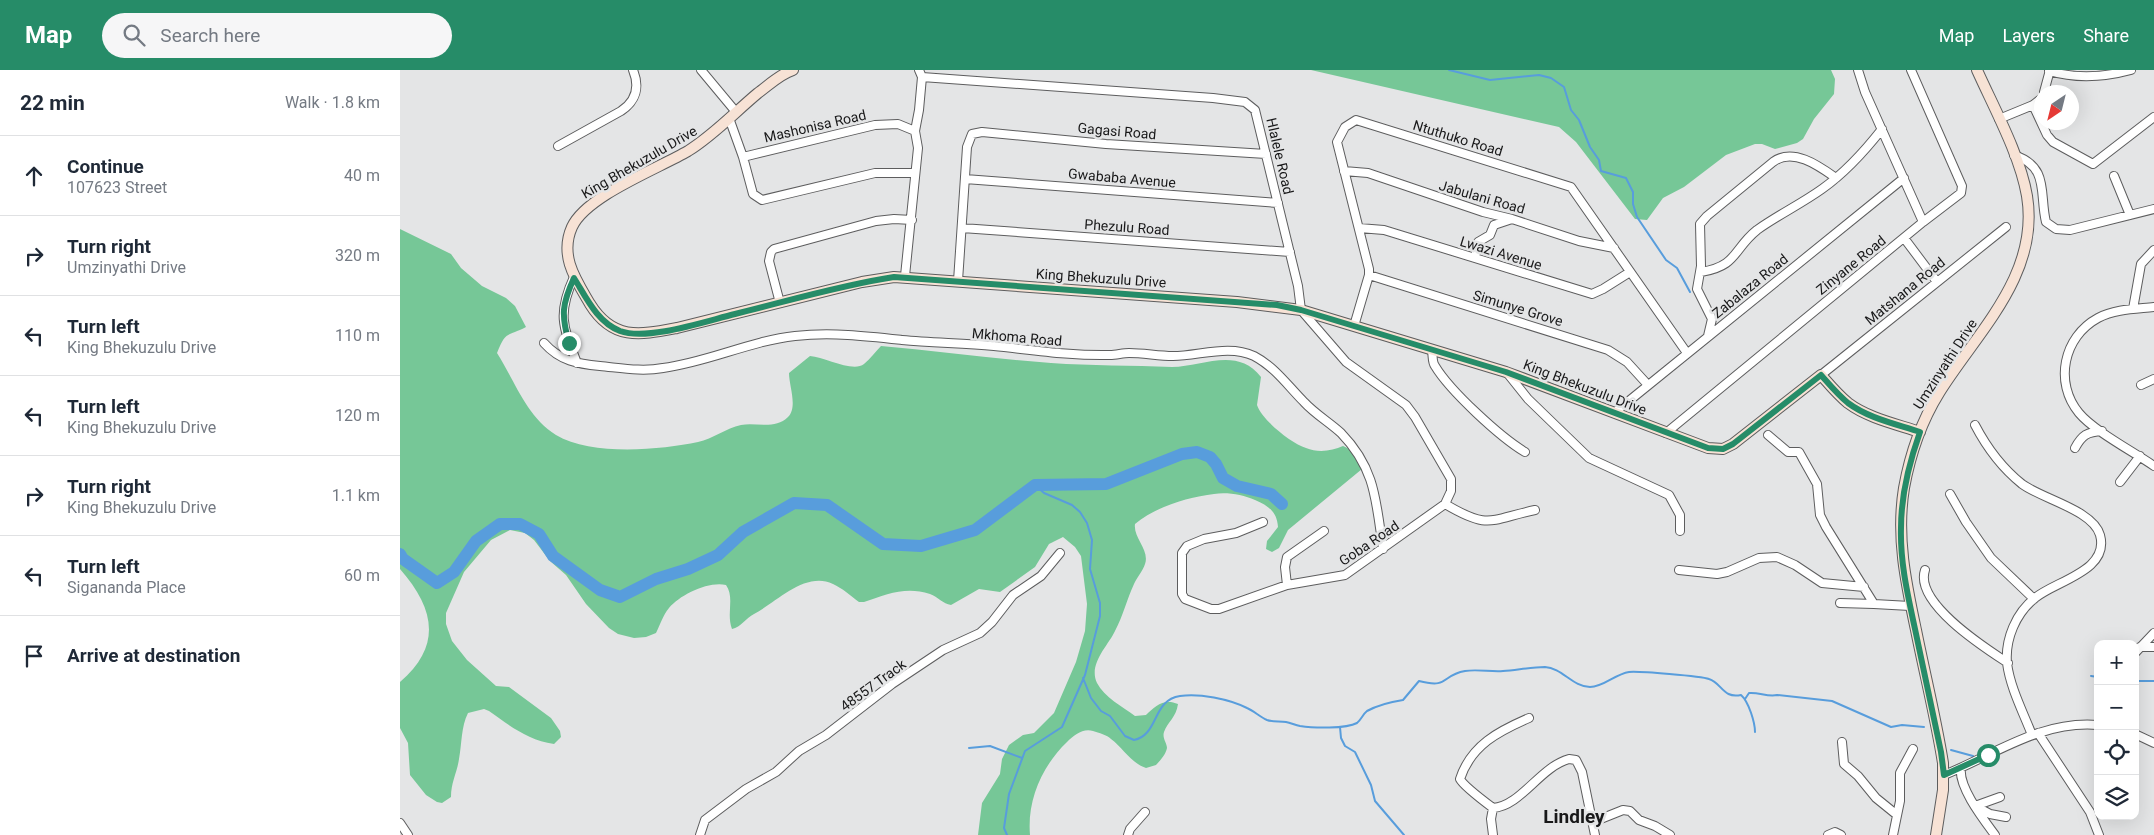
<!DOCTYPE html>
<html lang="en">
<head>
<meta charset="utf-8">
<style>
  :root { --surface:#fff; --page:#f6f6f7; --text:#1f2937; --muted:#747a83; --line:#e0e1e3; --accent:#268c68 }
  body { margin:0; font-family:Roboto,sans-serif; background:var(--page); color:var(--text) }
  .controls { position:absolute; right:15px; bottom:15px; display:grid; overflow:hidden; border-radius:10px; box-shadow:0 5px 20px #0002 }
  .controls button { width:45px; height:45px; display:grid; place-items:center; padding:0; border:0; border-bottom:1px solid var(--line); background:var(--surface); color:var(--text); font:25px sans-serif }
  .compass { position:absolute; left:1634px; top:15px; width:45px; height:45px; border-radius:50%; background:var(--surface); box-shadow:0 5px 20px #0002; rotate:215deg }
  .stop { position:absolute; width:15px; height:15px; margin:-11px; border:4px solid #268c68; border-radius:50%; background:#fff }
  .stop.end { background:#268c68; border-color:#fff; box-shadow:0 1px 5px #0008 }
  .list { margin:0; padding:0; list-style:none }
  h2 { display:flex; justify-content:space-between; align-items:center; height:65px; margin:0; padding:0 20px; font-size:21px }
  h2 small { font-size:16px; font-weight:400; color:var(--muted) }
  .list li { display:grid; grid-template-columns:32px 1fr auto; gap:15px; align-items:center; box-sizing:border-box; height:80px; padding:0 20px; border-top:1px solid var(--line) }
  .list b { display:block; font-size:19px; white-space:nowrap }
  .list p { margin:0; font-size:16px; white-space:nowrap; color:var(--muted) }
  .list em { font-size:16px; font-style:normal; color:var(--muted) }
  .icon { flex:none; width:28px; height:28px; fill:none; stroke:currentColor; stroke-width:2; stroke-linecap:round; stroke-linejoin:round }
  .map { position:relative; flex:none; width:1754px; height:765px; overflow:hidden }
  header { display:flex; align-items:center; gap:30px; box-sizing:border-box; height:70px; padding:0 25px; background:var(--accent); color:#fff }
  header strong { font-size:24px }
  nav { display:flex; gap:28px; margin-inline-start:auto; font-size:18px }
  .search { width:350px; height:45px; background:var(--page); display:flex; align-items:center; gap:12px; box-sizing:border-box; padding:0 18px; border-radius:28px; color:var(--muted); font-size:19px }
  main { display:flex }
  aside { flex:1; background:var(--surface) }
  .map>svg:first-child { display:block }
  .green { fill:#76c797 }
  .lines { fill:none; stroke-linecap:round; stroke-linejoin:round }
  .stream { stroke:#589ddc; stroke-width:2 }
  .river { stroke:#589ddc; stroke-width:12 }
  .street-casing { stroke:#5d5d5e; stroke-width:10 }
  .secondary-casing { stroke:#5d5d5e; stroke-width:12 }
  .street { stroke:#fff; stroke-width:8 }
  .secondary { stroke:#f7e2d5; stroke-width:10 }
  .route { stroke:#268c68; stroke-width:6 }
  .labels { text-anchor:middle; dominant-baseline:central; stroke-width:5; stroke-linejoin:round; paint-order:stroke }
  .street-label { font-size:14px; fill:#181819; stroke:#e4e5e6 }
  .district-label { font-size:19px; font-weight:bold; fill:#181819; stroke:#e4e5e6 }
</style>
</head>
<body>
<header>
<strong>Map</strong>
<div class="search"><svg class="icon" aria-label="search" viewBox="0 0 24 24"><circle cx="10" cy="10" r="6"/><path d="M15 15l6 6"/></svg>Search here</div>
<nav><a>Map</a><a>Layers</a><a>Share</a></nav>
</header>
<main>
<aside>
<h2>22 min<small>Walk · 1.8 km</small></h2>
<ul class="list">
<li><svg class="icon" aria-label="ahead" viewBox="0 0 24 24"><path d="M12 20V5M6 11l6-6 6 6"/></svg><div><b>Continue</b><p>107623 Street</p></div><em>40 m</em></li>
<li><svg class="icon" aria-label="right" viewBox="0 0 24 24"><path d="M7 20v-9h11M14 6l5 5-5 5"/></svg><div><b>Turn right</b><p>Umzinyathi Drive</p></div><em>320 m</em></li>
<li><svg class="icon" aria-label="left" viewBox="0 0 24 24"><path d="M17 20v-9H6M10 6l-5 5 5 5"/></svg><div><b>Turn left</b><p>King Bhekuzulu Drive</p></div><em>110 m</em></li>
<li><svg class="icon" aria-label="left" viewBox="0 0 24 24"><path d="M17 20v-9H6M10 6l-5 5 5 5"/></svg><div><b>Turn left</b><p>King Bhekuzulu Drive</p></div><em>120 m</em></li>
<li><svg class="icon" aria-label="right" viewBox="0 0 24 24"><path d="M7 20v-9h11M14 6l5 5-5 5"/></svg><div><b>Turn right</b><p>King Bhekuzulu Drive</p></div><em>1.1 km</em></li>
<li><svg class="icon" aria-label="left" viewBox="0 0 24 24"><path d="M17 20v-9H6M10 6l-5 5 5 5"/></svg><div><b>Turn left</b><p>Sigananda Place</p></div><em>60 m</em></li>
<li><svg class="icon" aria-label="arrive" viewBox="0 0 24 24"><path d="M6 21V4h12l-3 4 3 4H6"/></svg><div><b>Arrive at destination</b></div></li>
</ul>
</aside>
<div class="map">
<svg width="1754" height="765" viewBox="0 0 1754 765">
  <rect width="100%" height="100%" fill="#e4e5e6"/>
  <path class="green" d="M911 0H1431L1435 9 1434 24 1414 49 1403 69 1397 73 1375 79 1362 74H1355L1326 85 1284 117 1263 128 1247 150 1235 149 1176 72 1159 57Z
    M0 159 51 184 61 198 82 216 106 228 115 236 126 257C107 267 106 260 97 283 115 311 126 346 156 365 191 386 260 380 298 372 313 369 326 358 341 355 356 352 375 360 388 347 398 337 389 316 389 303L410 286C425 287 453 303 464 294 470 289 475 282 481 276 537 281 594 289 651 293 691 296 732 295 772 297 802 297 837 276 861 307L857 335C862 350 891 373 906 378 918 383 932 381 943 376 954 380 958 388 962 399L888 460 879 478 872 482 866 479 867 471 878 457C877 442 869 436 855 430 843 425 828 422 814 424 788 427 755 437 735 454 733 468 750 480 745 494 743 501 737 507 734 514 727 529 723 546 715 561 708 576 688 594 697 613 704 627 723 637 735 646L746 645C755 636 764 628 778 634 776 648 768 651 764 662 762 668 767 673 767 678 766 684 760 691 756 695L746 698C731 693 723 678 711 669 707 665 699 663 693 661 683 658 674 665 667 672 642 696 627 730 630 765H578L582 733 600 704 602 689 609 675 623 665 634 663 654 643 676 592 685 561 687 534 681 486 675 477 663 467 649 474 635 497 600 522 579 519 551 535C543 534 538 527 530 524 506 516 487 524 464 532H459C451 526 442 518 433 514 405 501 377 532 354 544 346 548 341 557 332 559 326 543 335 528 326 515 308 511 280 525 269 538 263 545 260 555 256 563L246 567 234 568 218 564 209 558 186 534 166 505 150 491 134 470 125 463 110 460 91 470 64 502 46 543V554L52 571 67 590 96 616 109 617 151 648 160 661 161 667 154 674C128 670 110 656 89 641L84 639 68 643C61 657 62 673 59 689 57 703 51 712 51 727L42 733 37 732 26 725 10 705 8 673 0 658V612C43 575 34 538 0 499Z"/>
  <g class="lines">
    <path class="stream" d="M1049 0 1090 10 1139 5 1151 8 1164 17 1171 40 1179 50 1190 77 1199 90 1201 101 1226 108 1233 122V134L1237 147 1266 190 1277 198 1290 222
      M1691 606 1698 607
      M683 608 691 628 701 641 710 646 725 666 734 670C759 665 752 630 780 626 799 623 829 629 847 638 854 641 860 647 867 650 872 652 880 651 886 652 891 653 895 655 900 656 913 658 946 659 957 653 961 650 963 644 967 641 978 635 990 632 1003 630L1019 611C1050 619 1041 605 1065 601 1077 599 1091 602 1103 601 1117 600 1131 597 1145 597 1162 598 1173 617 1190 617 1204 617 1215 604 1229 602 1238 601 1301 606 1309 609 1322 613 1323 629 1341 625 1349 632 1355 653 1355 662
      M1735 611H1754
      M1345 629 1349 623C1359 622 1367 627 1377 625L1432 631 1491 657 1502 655 1524 657
      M940 657 941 668 945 676 955 682 971 715 975 731 1004 765
      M569 678 590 676 622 688
      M1551 680 1573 686
      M607 765 604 758 609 724 625 681 662 657 685 605 700 546V533L690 499 692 470 687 453 680 442 672 435 644 423 635 415"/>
    <path class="river" d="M0 484 3 489 37 513 54 502 76 471 100 454H120L139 464 153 486 200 520 220 527 256 509 288 499 318 485 343 462 394 433 427 435 483 474 521 476 575 460 635 415 706 414 782 384 797 382 810 387 816 394 823 408 837 416 871 424 882 434"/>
    <defs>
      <path id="street" d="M301 0 336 42
        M519 0 522 7 813 28 845 32 855 40 898 216 901 240 946 292 1006 335 1015 347 1051 409V421L1045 434 945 505 887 515 819 539H811L785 529 782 524V483L787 476 804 469 836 463 863 452
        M1458 0 1465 22 1523 152
        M1649 1C1676 9 1705 7 1731 0
        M1644 22 1650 0
        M1633 35 1647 65 1653 72 1693 94 1754 47
        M329 48 343 87
        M1599 49 1633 35 1642 28
        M158 76 221 41C236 31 240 17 233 0
        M1614 85C1650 97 1639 124 1646 152L1656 159 1670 160 1754 139
        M944 101 968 103 1083 142 1112 149 1179 171 1214 178
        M515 103H475L362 130 353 124 343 87 475 55 498 54 515 61
        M1714 106 1730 145
        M565 109 878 133
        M562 158 890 182
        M959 158 984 160 1192 224 1203 219 1230 202
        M1504 168 1537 212
        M1075 188 1078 172 1090 165 1094 155 1112 149
        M1301 202C1338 196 1333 179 1357 160 1378 145 1401 134 1422 119 1446 102 1464 82 1482 59
        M969 205 1208 280 1227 292 1248 315
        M505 206 518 78 515 61 519 40 522 7
        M174 207C157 244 163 257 177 293
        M558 211 567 77 572 64 582 62 706 74 866 84
        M380 233 369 191 371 182 374 179 476 151 494 149 512 150
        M1754 237C1736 239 1715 239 1698 248 1663 267 1654 313 1679 343 1694 361 1734 382 1754 396
        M1733 239 1741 194 1754 180
        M954 256 969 205V199L937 72 945 57 956 50 1171 117 1287 283
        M1308 266 1312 249 1297 219 1301 196 1300 154 1307 146 1373 92C1393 77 1419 96 1436 108
        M144 273C160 291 178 294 200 296 221 298 242 302 263 298 308 292 350 271 395 266 431 262 466 266 502 270 532 273 563 273 594 276 633 280 671 286 710 285 716 285 723 283 729 283 744 283 758 286 773 286 799 286 829 274 854 286 875 297 888 316 904 332 915 344 929 352 941 363 976 399 976 432 983 479
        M1032 281C1033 286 1032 292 1035 296 1050 321 1100 367 1125 382
        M1108 304 1128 329 1189 388 1269 425 1280 445V461
        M1421 305 1606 157
        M1741 315 1754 309
        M1214 343 1504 108
        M1575 355C1587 378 1602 398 1622 414 1642 429 1693 440 1700 465 1710 501 1655 511 1635 528 1616 543 1605 569 1607 593 1610 617 1623 642 1632 665
        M1266 363 1523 152 1561 123 1562 116 1511 0
        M1368 365 1388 382H1399L1417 414 1420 445 1426 457 1474 534 1510 536
        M1675 378C1682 365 1687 362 1702 361
        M1720 412 1740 386
        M1550 424 1566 452 1591 488 1634 529
        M1045 434C1089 460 1089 450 1135 440
        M1279 500 1317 504 1327 502 1359 488 1377 487 1395 495 1422 513 1464 517
        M1525 500C1514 533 1585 578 1608 593
        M887 515 885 497 887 487 924 461
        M1440 533 1474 534
        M1740 577H1754
        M1735 583 1754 563
        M1638 663 1690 742 1699 765
        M1735 664 1754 673
        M1442 672 1444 694 1458 706 1476 728 1497 745
        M1561 698C1558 717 1584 750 1595 765
        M1544 705C1594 685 1641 650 1698 655
        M1575 736 1600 727
        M1577 737 1590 744 1606 747
        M1093 738C1085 732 1063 715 1060 709 1071 675 1099 661 1129 648
        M1193 752 1223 740 1230 741 1239 750 1255 756 1270 765
        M0 753 8 765
        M300 765 305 750 346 719 376 702 399 681 426 665 492 614 543 580 580 563 592 552 613 525 641 506 660 483
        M728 765 730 759 745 742
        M1093 765 1091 749 1093 738C1121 736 1140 697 1169 689L1176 690 1182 702 1195 765
        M1428 765 1435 762 1441 765
        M1493 765 1500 731V703L1513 679"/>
      <path id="secondary" d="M393 0C380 4 369 15 358 23 335 42 314 65 288 81 257 99 186 126 172 157 159 186 176 210 190 234 213 271 240 265 277 258L462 212 494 207 837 232 901 240 1106 302 1308 378 1323 379 1333 374 1421 305C1429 314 1438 325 1448 333 1468 348 1496 354 1520 362
        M1536 765 1543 720V693C1536 649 1525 605 1516 560 1506 513 1496 467 1504 418 1510 385 1521 352 1539 323 1577 262 1640 205 1627 126 1620 85 1594 38 1577 0"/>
    </defs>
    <use href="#street" class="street-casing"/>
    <use href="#secondary" class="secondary-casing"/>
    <use href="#street" class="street"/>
    <use href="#secondary" class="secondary"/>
  </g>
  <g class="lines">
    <path class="route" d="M169 273C161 245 162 234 174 208 186 227 197 252 220 261 248 271 306 251 335 244 388 231 441 215 494 207L877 235 901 240 1106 302 1308 378 1323 379 1333 374 1421 305C1429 314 1438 325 1448 333 1468 348 1496 354 1520 362 1509 393 1501 425 1501 458 1500 493 1508 526 1515 559 1524 600 1532 641 1541 682L1544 705 1588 685"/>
  </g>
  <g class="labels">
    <g class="street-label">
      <text transform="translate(415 56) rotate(-13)">Mashonisa Road</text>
      <text transform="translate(717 61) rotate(5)">Gagasi Road</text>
      <text transform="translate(1058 68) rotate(17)">Ntuthuko Road</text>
      <text transform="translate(880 86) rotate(77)">Hlalele Road</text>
      <text transform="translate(239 92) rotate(-30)">King Bhekuzulu Drive</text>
      <text transform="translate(722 108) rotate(5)">Gwababa Avenue</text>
      <text transform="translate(1082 127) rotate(16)">Jabulani Road</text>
      <text transform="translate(727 157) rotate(4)">Phezulu Road</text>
      <text transform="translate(1101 183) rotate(17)">Lwazi Avenue</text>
      <text transform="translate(1451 195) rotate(-39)">Zinyane Road</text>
      <text transform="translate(701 208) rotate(4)">King Bhekuzulu Drive</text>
      <text transform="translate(1350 216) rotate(-39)">Zabalaza Road</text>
      <text transform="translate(1505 221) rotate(-39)">Matshana Road</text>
      <text transform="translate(1118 238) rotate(17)">Simunye Grove</text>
      <text transform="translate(617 267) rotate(5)">Mkhoma Road</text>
      <text transform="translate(1545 294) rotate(-57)">Umzinyathi Drive</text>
      <text transform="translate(1185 317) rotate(21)">King Bhekuzulu Drive</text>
      <text transform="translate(969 473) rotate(-34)">Goba Road</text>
      <text transform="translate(473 615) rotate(-36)">48557 Track</text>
    </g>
    <g class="district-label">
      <text x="1174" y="746">Lindley</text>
    </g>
  </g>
</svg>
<div class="controls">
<button>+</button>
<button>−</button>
<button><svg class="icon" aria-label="locate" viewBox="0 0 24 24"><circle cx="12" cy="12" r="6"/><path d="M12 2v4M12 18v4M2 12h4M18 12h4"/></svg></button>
<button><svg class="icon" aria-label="layers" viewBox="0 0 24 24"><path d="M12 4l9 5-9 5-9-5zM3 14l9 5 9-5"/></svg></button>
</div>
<svg class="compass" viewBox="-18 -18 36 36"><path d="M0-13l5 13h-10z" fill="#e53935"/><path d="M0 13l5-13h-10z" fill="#747a83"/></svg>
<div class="stop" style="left:1588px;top:685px"></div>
<div class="stop end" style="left:169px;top:273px"></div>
</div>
</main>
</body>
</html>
